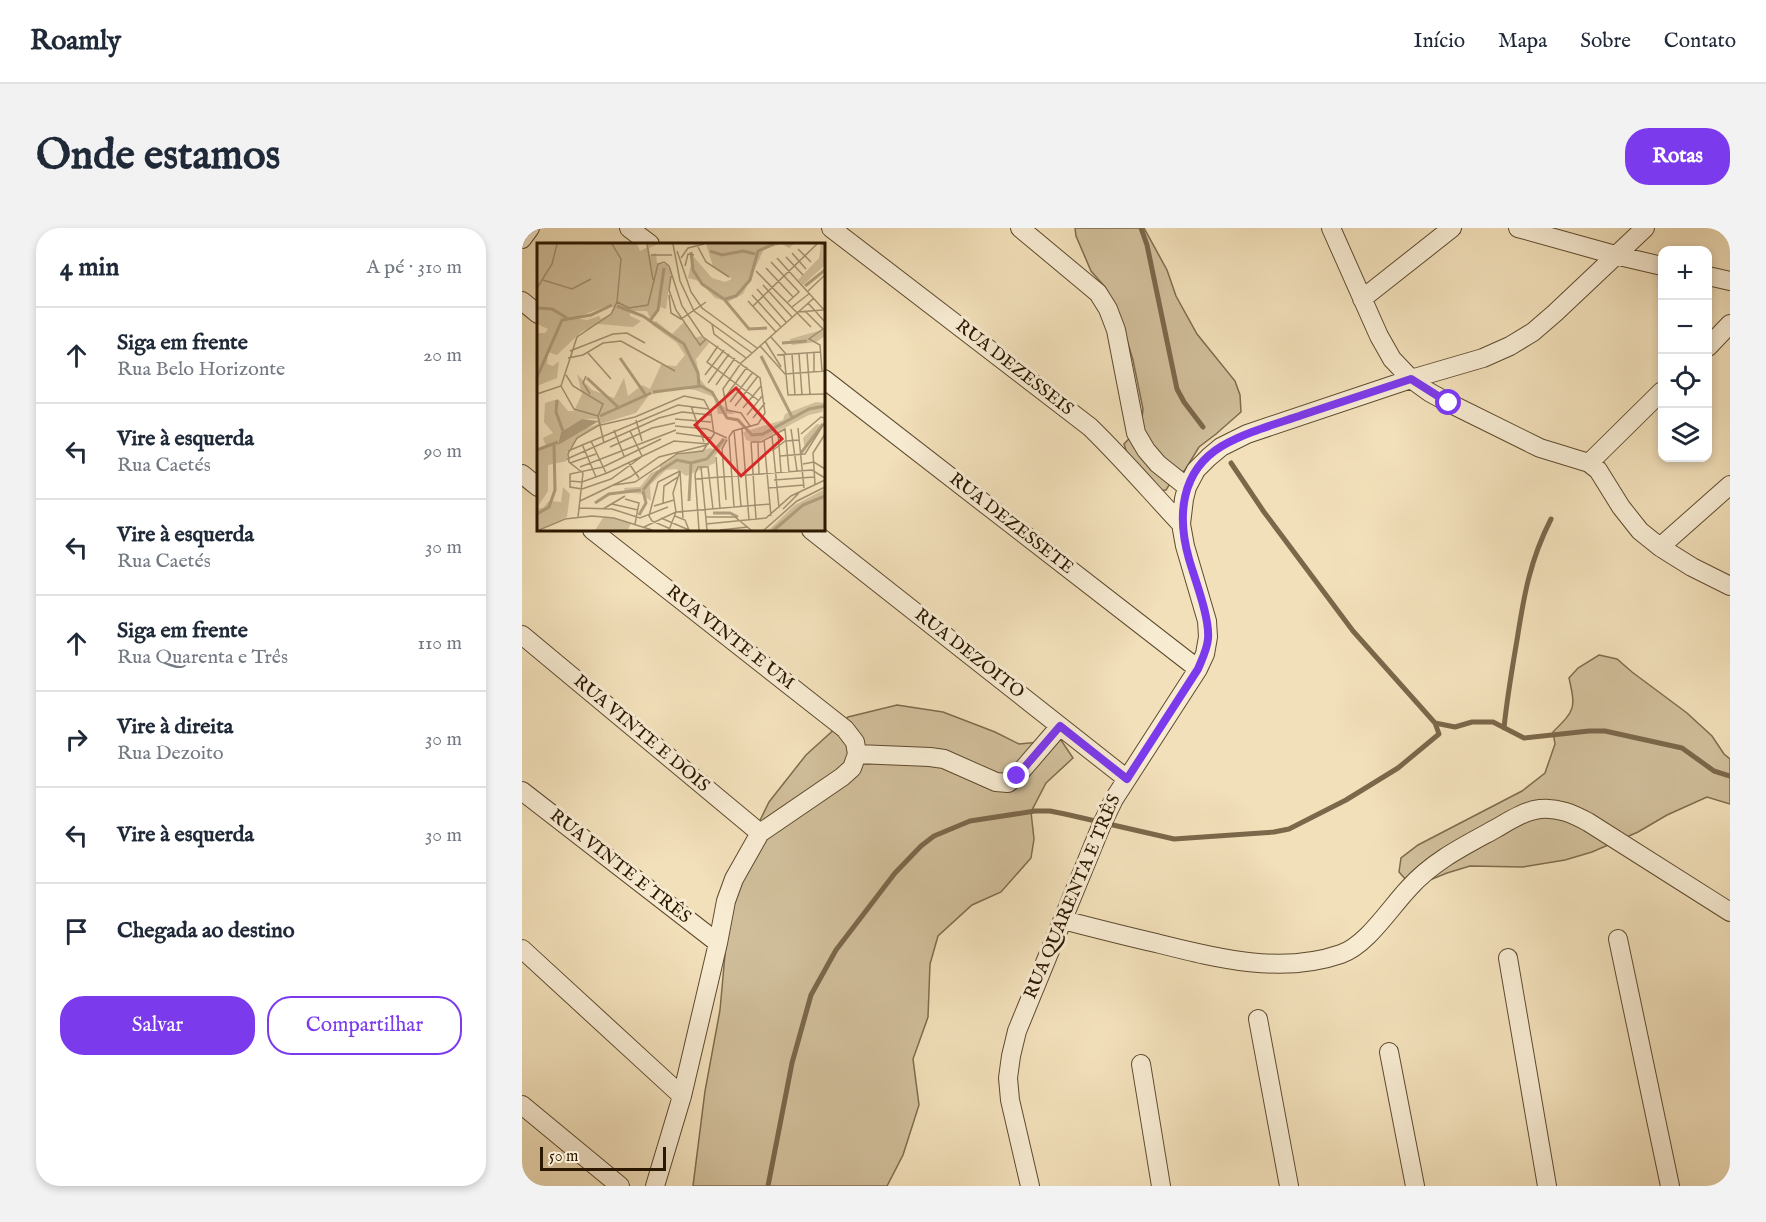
<!DOCTYPE html>
<html lang="pt">
<head>
<meta charset="utf-8">
<style>
  :root { --surface:#fff; --page:#f2f2f3; --text:#1f2937; --muted:#747a83; --line:#e0e1e3; --accent:#7c3aed }
  body { margin:0; font-family:"IM FELL English",serif; background:var(--page); color:var(--text) }
  .controls { position:absolute; right:18px; top:18px; display:grid; overflow:hidden; border-radius:12px; box-shadow:0 3px 9px #0003 }
  .controls button { width:54px; height:54px; display:grid; place-items:center; padding:0; border:0; border-bottom:2px solid var(--line); background:var(--surface); color:var(--text); font:30px sans-serif }
  .scale { position:absolute; left:18px; bottom:15px; width:126px; box-sizing:border-box; padding-left:6px; border:3px solid #2c1800; border-top:0; font-size:16px; line-height:21px; white-space:nowrap; color:#2c1800; -webkit-text-stroke:4px #f7ebd2; paint-order:stroke }
  .stop { position:absolute; width:18px; height:18px; margin:-14px; border:4px solid #7c3aed; border-radius:50%; background:#fff }
  .stop.end { background:#7c3aed; border-color:#fff; box-shadow:0 2px 6px #0008 }
  .list { margin:0; padding:0; list-style:none }
  h2 { display:flex; justify-content:space-between; align-items:center; height:78px; margin:0; padding:0 24px; font-size:26px }
  h2 small { font-size:20px; font-weight:400; color:var(--muted) }
  .list li { display:grid; grid-template-columns:39px 1fr auto; gap:18px; align-items:center; box-sizing:border-box; height:96px; padding:0 24px; border-top:2px solid var(--line) }
  .list b { display:block; font-size:22px; white-space:nowrap }
  .list p { margin:0; font-size:20px; white-space:nowrap; color:var(--muted) }
  .list em { font-size:20px; font-style:normal; color:var(--muted) }
  .actions { display:flex; gap:12px; padding:18px 24px }
  .actions a { flex:1; padding:14px 0; border:2px solid var(--accent); border-radius:24px; text-align:center; font-size:21px; color:var(--accent) }
  .actions .main { background:var(--accent); color:#fff }
  .icon { flex:none; width:33px; height:33px; fill:none; stroke:currentColor; stroke-width:2; stroke-linecap:round; stroke-linejoin:round }
  .map { position:relative; flex:none; width:1208px; height:958px; overflow:hidden; border-radius:24px }
  header { display:flex; align-items:center; gap:36px; box-sizing:border-box; height:84px; padding:0 30px; background:var(--surface); border-bottom:2px solid var(--line) }
  header strong { font-size:28px }
  nav { display:flex; gap:33px; margin-inline-start:auto; font-size:21px }
  .intro { display:flex; align-items:center; justify-content:space-between; box-sizing:border-box; height:144px; padding:0 36px }
  h1 { margin:0; font-size:42px }
  .button { padding:15px 27px; border-radius:24px; background:var(--accent); color:#fff; font-size:21px; font-weight:700 }
  main { display:flex; gap:36px; padding:0 36px }
  aside { flex:1; background:var(--surface); border-radius:24px; box-shadow:0 3px 9px #0003 }
  .map>svg:first-child { display:block }
  .green { fill:#d0be9a; stroke:#7e6b4d; stroke-width:1.5 }
  .lines { fill:none; stroke-linecap:round; stroke-linejoin:round }
  .stream { stroke:#7b674a; stroke-width:5 }
  .minor-casing { stroke:#5e4a2e; stroke-width:20 }
  .minor { stroke:#f7ebd2; stroke-width:18 }
  .route { stroke:#7c3aed; stroke-width:8 }
  .labels { text-anchor:middle; dominant-baseline:central; stroke-width:6; stroke-linejoin:round; paint-order:stroke }
  .street-label { font-size:18px; fill:#2c1800; stroke:#f7ebd2 }
  .inset-river { fill:none; stroke:#af9c7b; stroke-width:3 }
  .inset-road { fill:none; stroke:#a39070; stroke-width:1.5 }
  .view { fill:#d62828; fill-opacity:0.15; stroke:#d62828; stroke-width:3 }
  .inset-edge { fill:none; stroke:#2c1800; stroke-width:3 }
</style>
</head>
<body>
<header>
<strong>Roamly</strong>
<nav><a>Início</a><a>Mapa</a><a>Sobre</a><a>Contato</a></nav>
</header>
<div class="intro"><h1>Onde estamos</h1><a class="button">Rotas</a></div>
<main>
<aside>
<h2>4 min<small>A pé · 310 m</small></h2>
<ul class="list">
<li><svg class="icon" aria-label="ahead" viewBox="0 0 24 24"><path d="M12 20V5M6 11l6-6 6 6"/></svg><div><b>Siga em frente</b><p>Rua Belo Horizonte</p></div><em>20 m</em></li>
<li><svg class="icon" aria-label="left" viewBox="0 0 24 24"><path d="M17 20v-9H6M10 6l-5 5 5 5"/></svg><div><b>Vire à esquerda</b><p>Rua Caetés</p></div><em>90 m</em></li>
<li><svg class="icon" aria-label="left" viewBox="0 0 24 24"><path d="M17 20v-9H6M10 6l-5 5 5 5"/></svg><div><b>Vire à esquerda</b><p>Rua Caetés</p></div><em>30 m</em></li>
<li><svg class="icon" aria-label="ahead" viewBox="0 0 24 24"><path d="M12 20V5M6 11l6-6 6 6"/></svg><div><b>Siga em frente</b><p>Rua Quarenta e Três</p></div><em>110 m</em></li>
<li><svg class="icon" aria-label="right" viewBox="0 0 24 24"><path d="M7 20v-9h11M14 6l5 5-5 5"/></svg><div><b>Vire à direita</b><p>Rua Dezoito</p></div><em>30 m</em></li>
<li><svg class="icon" aria-label="left" viewBox="0 0 24 24"><path d="M17 20v-9H6M10 6l-5 5 5 5"/></svg><div><b>Vire à esquerda</b></div><em>30 m</em></li>
<li><svg class="icon" aria-label="arrive" viewBox="0 0 24 24"><path d="M6 21V4h12l-3 4 3 4H6"/></svg><div><b>Chegada ao destino</b></div></li>
</ul>
<div class="actions"><a class="main">Salvar</a><a>Compartilhar</a></div>
</aside>
<div class="map">
<svg width="1208" height="958" viewBox="0 0 1208 958">
  <rect width="100%" height="100%" fill="#f2e0ba"/>
  <filter id="stains"><feTurbulence type="fractalNoise" baseFrequency=".00333" numOctaves="4"/><feColorMatrix values="0 0 0 0 .2 0 0 0 0 .09 0 0 0 0 .02 0 0 0 .5 -.17"/></filter>
  <radialGradient id="worn" r=".72"><stop offset=".6" stop-color="#630" stop-opacity="0"/><stop offset="1" stop-color="#630" stop-opacity=".3"/></radialGradient>
  <path class="green" d="M553 0H622L645 42 654 68 675 106 713 153 718 167 719 184 694 206 677 219 663 242 649 254 644 262 633 263 607 232 602 216 619 198 621 181 611 132 597 86 583 59 569 43 554 8Z
    M1077 427 1095 431 1110 444 1165 485 1190 508 1202 526 1208 531V576L1185 569 1145 587 1116 604 1070 624 1043 632 1001 639 948 638 925 645 898 656 886 654 877 644 879 630 896 617 1000 563 1023 545 1033 516 1031 504C1053 482 1054 481 1047 450L1056 440Z
    M375 477 421 484 473 504 497 516 539 512 551 530 524 555 509 584 512 611 509 630 479 664 450 677 416 708 408 736 406 789 391 831 397 877 381 927 365 958H171L183 863 198 782 210 649 247 574 284 527 326 489Z"/>
  <g class="lines">
    <path class="stream" d="M619 0 625 17 655 161 662 174 681 199
      M913 495 933 499 950 494H971L1002 510 1067 503H1083L1160 520 1192 543 1208 548
      M982 500C985 470 990 441 995 412 1002 367 1008 332 1029 291
      M246 958 270 835 289 767 314 722 373 645 399 618 412 608 448 593 513 583H528L543 586 652 611 752 604 767 601 824 572 876 540 917 506 913 495 831 403 742 284 709 235"/>
    <defs>
      <path id="minor" d="M107 0 128 16
        M309 0 568 199C600 230 629 264 659 296
        M498 0 576 65 586 81 594 102 614 205 624 222 636 236 665 259
        M809 0 857 108 870 131 889 151 907 164 927 175 1018 220 1067 235 1076 242 1099 279 1118 303 1138 319 1170 339 1208 358
        M996 0 1093 27 1140 38
        M0 11 8 0
        M1186 48 1208 53
        M840 71 930 0
        M0 73 16 86
        M1186 119 1208 96
        M302 151 676 441
        M1067 235 1140 163
        M0 246 16 259
        M70 302 323 501 333 514 335 526
        M289 302 605 551
        M1138 319 1208 257
        M0 407 238 605
        M335 526 408 529 422 531 474 554 486 555 495 548 538 498
        M0 563 196 715
        M541 692C572 700 603 708 634 715 694 730 759 747 819 726 845 717 868 680 887 660 911 633 942 618 973 601 987 593 1002 583 1018 581 1036 579 1051 586 1066 594L1208 684
        M1096 711 1148 958
        M0 721 160 868
        M986 730 1025 958
        M736 791 767 958
        M867 824 893 958
        M619 836 639 958
        M0 877 98 958
        M133 958 160 868 196 715 204 673 212 651 238 605 320 549 330 540 335 526
        M508 958 488 872 486 850 489 828 495 803 580 596 592 571 676 441 683 426 686 409 685 393 663 318 659 296 662 271 665 259 674 242 687 229 699 219 725 206 889 151 961 130 988 118 1011 104 1033 85 1123 0"/>
    </defs>
    <use href="#minor" class="minor-casing"/>
    <use href="#minor" class="minor"/>
  </g>
  <g class="lines">
    <path class="route" d="M495 548 538 498 605 551 676 441C680 431 685 422 686 411 688 390 673 352 667 331 655 289 658 243 700 218 724 204 754 196 780 187 817 175 853 163 889 151L927 175"/>
  </g>
  <g class="labels">
    <g class="street-label">
      <text transform="translate(492 140) rotate(38)">RUA DEZESSEIS</text>
      <text transform="translate(489 296) rotate(38)">RUA DEZESSETE</text>
      <text transform="translate(208 410) rotate(38)">RUA VINTE E UM</text>
      <text transform="translate(447 426) rotate(38)">RUA DEZOITO</text>
      <text transform="translate(119 506) rotate(40)">RUA VINTE E DOIS</text>
      <text transform="translate(98 639) rotate(38)">RUA VINTE E TRÊS</text>
      <text transform="translate(551 669) rotate(-67)">RUA QUARENTA E TRÊS</text>
    </g>
  </g>
  <g transform="translate(15 15)">
    <rect width="288" height="288" fill="#f2e0ba"/>
    <path d="M0 1H100L103 8 111 4 110 1H121L112 5 113 12 119 10 120 20 130 21 134 30 129 66 123 64 113 75 110 68H93V73L104 78 96 84 61 81 44 89 20 112 11 109 10 121 16 123 22 118 20 135 0 143V90H8L11 86 0 81ZM73 62 77 65 74 71 64 76 62 73 50 77 37 75ZM169 1H257L252 5 245 1 227 6 206 51 191 59 178 55 162 38 151 35 156 13 175 35 188 39 195 36 176 23ZM284 1H288V22L266 42 261 37 282 15ZM119 78 135 91 147 79 158 95 164 93 172 100 159 116 163 136 183 161 198 171H181L177 154 158 147 143 145 112 152 99 170 63 181 43 193 31 208 30 218 11 222V248L0 265V207L9 203 6 195 16 190 7 179 8 160 21 156 31 168H37L45 151 40 131 55 147 77 155 87 135 91 153 105 142 113 146 124 122 139 123 148 112 140 100 114 81ZM45 176H60L61 181 39 189 21 202 24 189ZM288 86V93L279 99 255 102 253 96ZM279 159 288 160 285 169 272 172 219 200 209 197 206 189 246 177 248 171ZM280 181 285 182 268 206 266 195ZM185 195 191 196 178 213V220L149 233 139 226 129 227 113 242 114 258 104 251 88 249 87 245 103 244 114 230 123 226V221L137 213 174 205 179 208ZM26 244 33 251 30 274 0 287V265H6L12 258 24 259ZM288 246V287H232L258 262ZM66 275H77L94 280 91 287H58Z" fill="#d0be9a" fill-rule="evenodd"/>
    <path d="M45 176 62 178 21 202 24 189Z" fill="#af9c7b"/>
    <path class="inset-river" d="M173 8 185 12 206 8 218 11M154 9 156 27 165 41 187 56 212 86 230 85M268 43 288 27M188 56 199 53 213 37 221 8 237 1M80 63 106 73 147 101 161 130 162 143M0 65 15 66 30 75M112 79 121 67 127 25M245 100 270 98M224 113 255 174M83 115 108 151M0 134 25 77 54 72 75 62M50 135 81 164M116 149 164 143 175 149 190 175 201 177 215 192 226 191 272 166 288 163M20 157 19 169 26 188M63 173 114 150M0 207 21 199M264 210 286 181M106 247 120 230 140 217 154 220 170 216 187 196M152 258 154 220M58 260 72 251 104 247M176 270H193L201 274M0 271 12 264 18 247 17 202M102 272 109 260 106 248M237 287 266 262 288 253"/>
    <path class="inset-road" d="M110 1 116 37M136 1 143 38 157 68 215 110M161 4 169 19 192 34M261 6 274 19M140 8 154 49 165 65 220 105M255 10 269 26M114 12H135M249 14 266 32M144 15 151 5 167 1M240 15 288 68M234 19 262 49 251 59M148 23 151 11 157 12M229 25 256 54M219 28 274 84M134 33 132 47 139 67 163 102 169 96M6 37 35 46 54 36M226 42 255 74M0 45 15 21 20 1M220 46 249 79M271 48 288 32M132 52 134 70 144 76 169 59M215 52 244 84M211 58 239 89M80 59 92 65 111 62 121 21 127 19 132 23 145 63 166 94 223 135 228 170 221 181 196 188 192 194M271 60 288 79M216 63 280 1M255 64 273 50M260 69 286 67M269 69 286 86 272 96 283 102 285 128M175 81 177 91 209 115M233 93 249 111M228 98 244 124M181 103 170 119 221 157M223 103 248 131 288 128M33 108 76 91 90 90 108 100M51 110 74 136M270 110 273 152M277 110V129M247 111 251 152 288 151M255 111 258 152M262 111 265 152M240 112 283 109M31 115 46 112 66 100 84 98 138 128M29 132 36 143 66 161 61 173M168 132 187 107M49 133 46 140 53 151M171 140 192 111M179 142 198 115M24 143 37 166 61 173M0 151 24 143 40 94 74 71 80 59 84 16 75 1M187 156 210 124M193 159 216 129M154 163 167 199M198 163 221 133M206 165 224 143M210 172 226 152M61 173 67 200M216 175 228 160M138 176 174 179M99 177 105 198M64 182 98 174 147 153 167 157 174 170 177 191 166 208 140 211 98 239 77 242M138 183 170 186 190 195M213 183 204 170 190 167 186 146 204 120 277 55M261 185 267 245M205 186 212 277M254 186 260 228M77 187 87 213M197 187 204 263M93 188 105 213M139 190 175 195M241 190 244 229M264 191 284 174 288 175M235 193 242 265M192 194 197 264M227 197 234 273M54 198 69 230M214 199H224L248 186 252 229M214 199 219 276M221 200 222 231M45 201 59 234M73 204 115 185 138 180M31 208 141 162 172 166M235 208 248 198 262 197M107 212 74 236 45 246 33 244V231L66 224 124 196M243 213 268 211 288 179M179 214 183 266M30 216 122 175 145 169 174 172M91 219 102 235M33 220 59 211M266 221 277 219 288 226M43 224 139 187M164 224 170 287M143 228 146 275M158 236 275 227 288 235M237 237 277 234M33 238 45 239 70 230 137 198 172 201M278 241 276 210 288 191M231 245 267 242M88 256 102 260 98 281M189 257 185 206 190 197M43 258 93 234 122 214 170 202M126 260 127 243 141 234M75 261 101 267M117 263 137 257M42 265 75 266 103 275 131 264M66 266 88 253M246 266 262 250M138 273 148 277 152 287M41 274 46 230 32 219 31 211 40 195 64 181M169 274H198L214 287M124 275 152 287M169 281 229 275 254 253 288 237M107 284 139 269 233 261M2 287 28 276 55 273 77 275 115 287M132 287 139 269 136 250 143 228M136 287 115 278 112 273 121 239 143 228M162 287 158 231 161 224H171L176 266M183 287 211 284M227 287 260 258 288 244"/>
    <path class="view" d="M199 145 245 196 204 233 158 182Z"/>
    <rect width="288" height="288" class="inset-edge"/>
  </g>
  <rect width="100%" height="100%" filter="url(#stains)"/>
  <rect width="100%" height="100%" fill="url(#worn)"/>
</svg>
<div class="controls">
<button>+</button>
<button>−</button>
<button><svg class="icon" aria-label="locate" viewBox="0 0 24 24"><circle cx="12" cy="12" r="6"/><path d="M12 2v4M12 18v4M2 12h4M18 12h4"/></svg></button>
<button><svg class="icon" aria-label="layers" viewBox="0 0 24 24"><path d="M12 4l9 5-9 5-9-5zM3 14l9 5 9-5"/></svg></button>
</div>
<div class="scale">50 m</div>
<div class="stop" style="left:927px;top:175px"></div>
<div class="stop end" style="left:495px;top:548px"></div>
</div>
</main>
</body>
</html>
